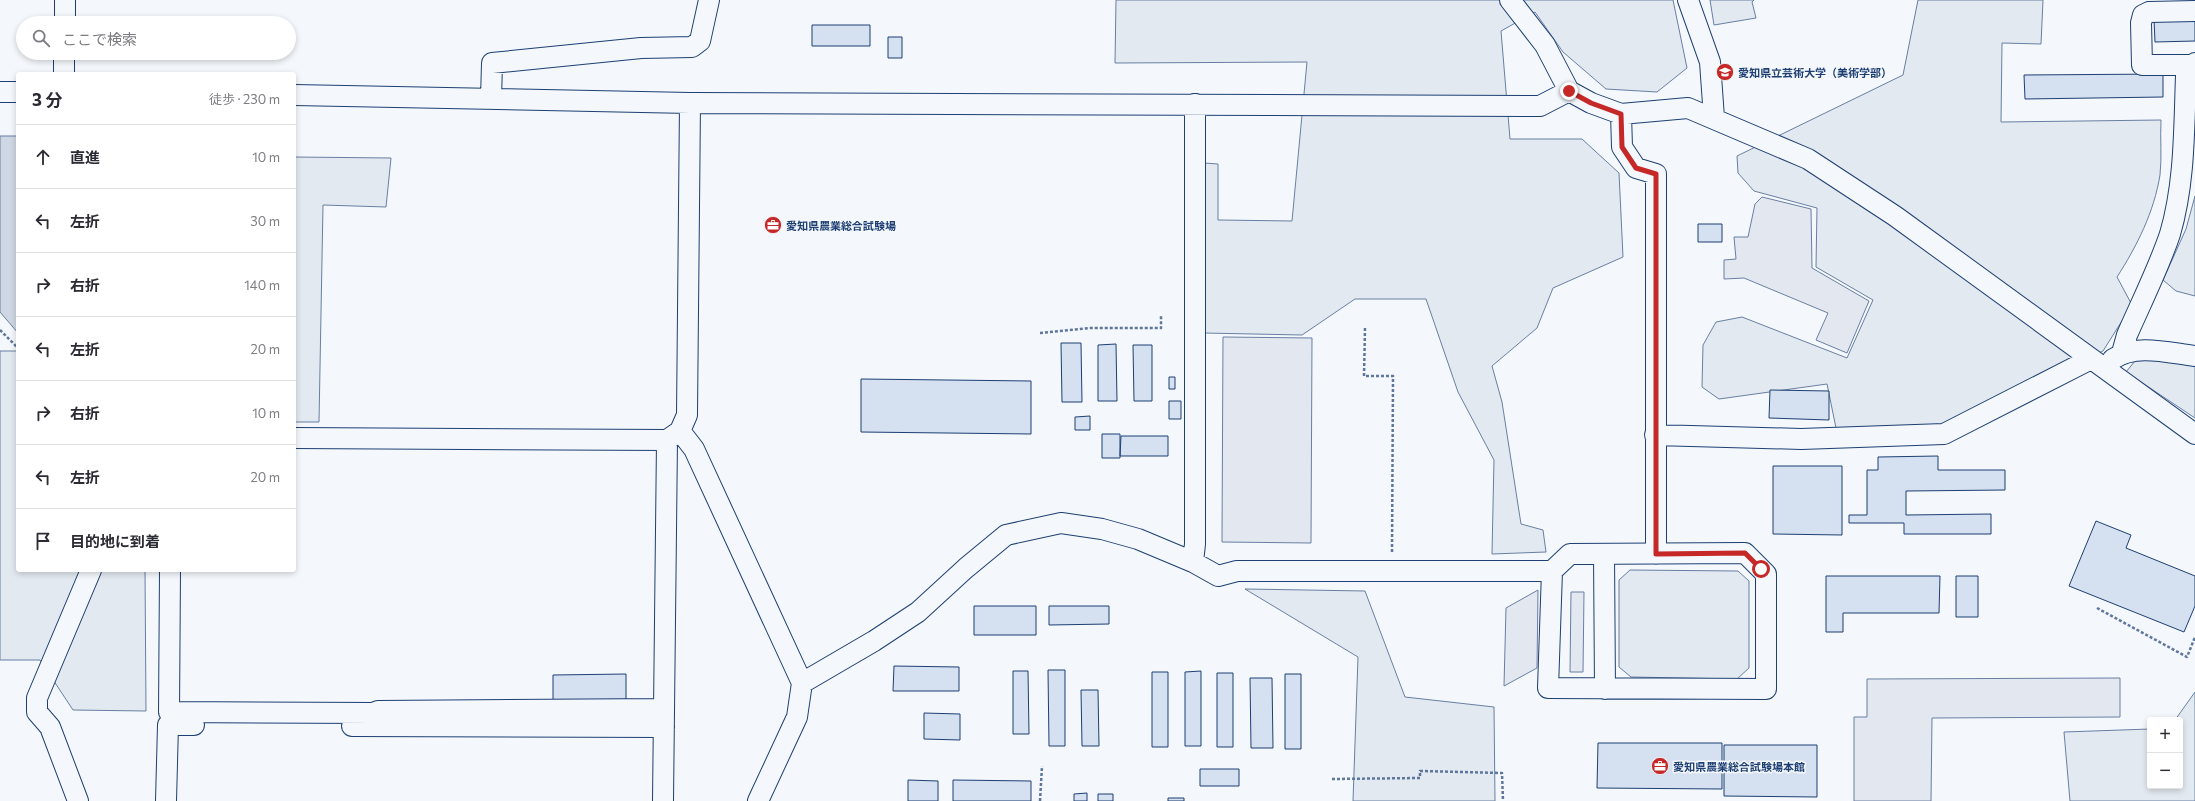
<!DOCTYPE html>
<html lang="ja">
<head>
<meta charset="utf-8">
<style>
  :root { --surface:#fff; --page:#f7f7f7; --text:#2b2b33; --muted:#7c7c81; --line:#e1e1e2 }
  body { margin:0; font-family:Commissioner,"Noto Sans JP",sans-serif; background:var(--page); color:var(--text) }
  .controls { position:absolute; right:12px; bottom:12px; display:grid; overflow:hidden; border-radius:4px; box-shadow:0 2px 6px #0003 }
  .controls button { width:36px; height:36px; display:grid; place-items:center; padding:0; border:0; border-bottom:1px solid var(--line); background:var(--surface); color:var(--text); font:20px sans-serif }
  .stop { position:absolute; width:12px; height:12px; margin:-9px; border:3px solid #c62828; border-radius:50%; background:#fff }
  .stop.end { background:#c62828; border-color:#fff; box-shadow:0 1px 4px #0008 }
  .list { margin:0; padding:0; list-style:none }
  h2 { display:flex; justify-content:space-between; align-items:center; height:52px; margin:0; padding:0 16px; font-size:17px }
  h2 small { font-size:13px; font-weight:400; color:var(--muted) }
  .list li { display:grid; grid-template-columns:26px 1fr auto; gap:12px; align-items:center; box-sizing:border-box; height:64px; padding:0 16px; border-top:1px solid var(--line) }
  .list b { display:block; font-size:15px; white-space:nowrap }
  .list em { font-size:13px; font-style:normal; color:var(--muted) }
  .icon { flex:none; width:22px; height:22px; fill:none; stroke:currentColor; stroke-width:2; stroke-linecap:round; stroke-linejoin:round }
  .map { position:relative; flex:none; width:2195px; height:801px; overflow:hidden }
  .search { position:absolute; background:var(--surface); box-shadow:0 2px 6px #0003; left:16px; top:16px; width:280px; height:44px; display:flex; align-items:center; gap:10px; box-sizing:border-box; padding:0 14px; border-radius:22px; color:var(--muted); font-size:15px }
  .panel { position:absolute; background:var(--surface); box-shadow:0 2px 6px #0003; left:16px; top:72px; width:280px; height:500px; border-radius:4px }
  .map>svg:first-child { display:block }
  .green { fill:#e3e9f0; stroke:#687fa3 }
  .parking { fill:#e3e8f0; stroke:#687fa3 }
  .water { fill:#cfd7e4; stroke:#687fa3 }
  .building { fill:#d5e0f0; stroke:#1d3f73 }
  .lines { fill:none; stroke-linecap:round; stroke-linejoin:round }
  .minor-casing { stroke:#1d3f73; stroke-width:22 }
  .path { stroke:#5e769c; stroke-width:2.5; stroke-dasharray:3 2; stroke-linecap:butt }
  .minor { stroke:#f4f7fb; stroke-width:20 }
  .route { stroke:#c62828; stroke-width:5 }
  .labels { text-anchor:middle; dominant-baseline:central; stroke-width:3; stroke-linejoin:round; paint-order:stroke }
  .poi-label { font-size:11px; font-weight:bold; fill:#1d3f73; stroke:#f4f7fb; text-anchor:start }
</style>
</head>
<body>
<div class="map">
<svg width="2195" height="801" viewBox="0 0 2195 801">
  <rect width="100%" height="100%" fill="#f4f7fb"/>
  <path class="green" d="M1116 0H1673L1687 68 1657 92 1606 89 1563 52 1535 12 1501 31 1510 139H1582L1619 173 1623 257 1553 288 1537 328 1492 366 1502 402 1521 524 1543 530 1546 552 1492 554 1494 460 1458 392 1426 299H1355L1302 335 1204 333V163L1218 164V220L1292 221 1307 62 1115 63Z
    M1710 0H1754L1752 2 1756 18 1714 25Z
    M1918 0H2043L2041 44 2002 43 2001 122 2161 120C2160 138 2162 157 2160 175 2154 212 2137 246 2117 277L2132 305 2103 351 1941 429 1836 428 1827 384 1719 399 1702 387 1703 345 1716 322 1742 317 1847 358 1873 300 1816 267 1817 208 1754 191 1738 173 1737 156 1903 75Z
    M294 157 391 158 386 207 323 205 319 422H294Z
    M2195 196V296L2176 291 2163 280 2186 229Z
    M0 351H18V570H145L146 711 73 710 40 660H0Z
    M2139 356 2195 363V418L2126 372Z
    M1630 570 1738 571 1749 581V668L1737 679 1631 677 1619 667V580Z
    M1245 589 1365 591 1405 697 1494 707 1495 801H1353L1358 657Z
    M2195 692V801H2070L2064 732 2150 729V786H2180V720H2175Z"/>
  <path class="parking" d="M1762 197 1811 209 1812 268 1869 301 1847 353 1816 340 1828 313 1744 278 1724 279V260L1736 259 1734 237H1748L1755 204Z
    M1223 337 1312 338 1311 543 1222 542Z
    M1538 590 1537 668 1504 686 1506 608Z
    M1571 592H1584L1583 672H1570Z
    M2120 678V717L1932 718 1931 801H1854V717H1867V679Z"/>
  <path class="water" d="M0 136H18V333L0 312Z"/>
  <path class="building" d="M2195 18V41L2155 42 2154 19Z
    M812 25H870V46H812Z
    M888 37H902V58H888Z
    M2163 74V97L2025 99 2024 75Z
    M1698 224H1722V242H1698Z
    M1061 343H1081L1082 402H1062Z
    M1116 344 1117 401H1098V345Z
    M1133 345H1152V401H1134Z
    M1169 377H1175V389H1169Z
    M861 379 1031 381V434L861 432Z
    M1770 390 1829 391V420L1769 418Z
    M1169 401H1181V419H1169Z
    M1090 416V430H1075V417Z
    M1102 434H1120V458H1102Z
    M1121 436H1168V456H1120Z
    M1938 456V470H2005V490L1906 491V515L1991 514V534H1904V523H1849V515H1867V470H1878V457Z
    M1773 466H1842V535L1773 534Z
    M2096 521 2131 535 2126 548 2195 576V606L2184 632 2069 586Z
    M1826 576H1940L1939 613H1843V632H1826Z
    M1956 576H1978V617H1956Z
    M974 606H1036V635H974Z
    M1049 606H1109V624L1049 625Z
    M894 666 959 667V691H893Z
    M1048 670H1065V746H1049Z
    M1013 671H1028L1029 734H1013Z
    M1201 671V746H1185V672Z
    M1152 672H1168V747H1152Z
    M1217 673H1233V747H1217Z
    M626 674V700H553V675Z
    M1285 674H1301V749H1285Z
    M1250 678H1272L1273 748H1251Z
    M1081 690H1098L1099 746H1082Z
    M924 713 960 714V740L924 739Z
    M1598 743H1722V789L1597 788Z
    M1724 745H1817V797L1724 796Z
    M1200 769H1239V786H1200Z
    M908 780 938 781V801H908Z
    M953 780 1031 781V801H953Z
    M1087 793V801H1074V794Z
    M1098 794H1113V801H1098Z
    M1168 798H1184V801H1168Z"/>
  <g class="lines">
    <defs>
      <path id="minor" d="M1510 0 1545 45 1569 91
        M1688 0 1710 62 1714 118
        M65 23V0
        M2191 65H2142L2141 23 2143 15 2149 12 2195 11
        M64 74V53
        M0 92H18
        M294 95 690 103 1540 106 1569 91 1591 103 1621 114 1688 108 1808 159 1895 216 2195 434
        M491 99 492 63 641 48 692 47 700 41 709 0
        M1621 114 1622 147 1636 168 1656 174V554
        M2122 353 2127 335C2141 303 2159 267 2170 234 2185 183 2184 128 2186 76L2187 69 2195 63
        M2113 359C2136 343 2169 353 2195 356
        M680 431 694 449 802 683 797 717 758 801
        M1655 435 1801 439 1944 434 2091 359
        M294 438 667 440 680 431 687 415 690 103
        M1604 554 1605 689
        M1193 562 1195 544V104
        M170 570 169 712 373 713 378 711 664 709
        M802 683 874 641 918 612 966 568 1006 535 1061 523 1102 529 1138 539 1193 562 1218 576 1237 571H1552L1570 554 1745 553 1766 574V689L1548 688 1552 571
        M352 726 664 727
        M78 801 50 727 37 712V698L91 570
        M166 801 168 725H194
        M663 801 667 440"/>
    </defs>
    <use href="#minor" class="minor-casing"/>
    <path class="path" d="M1365 328 1364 376H1393L1392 553
      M0 330 18 348
      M1040 333 1090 328H1161V316
      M2097 608 2187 657 2195 637
      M1332 779 1420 778V771L1502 773 1503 801
      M1040 801 1042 766"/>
    <use href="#minor" class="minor"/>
  </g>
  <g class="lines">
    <path class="route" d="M1569 91 1591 103 1621 114 1622 147 1636 168 1656 174V554L1745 553 1761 569"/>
  </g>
  <defs>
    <symbol id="university-disc" viewBox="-11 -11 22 22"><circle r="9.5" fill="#c62828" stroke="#f4f7fb"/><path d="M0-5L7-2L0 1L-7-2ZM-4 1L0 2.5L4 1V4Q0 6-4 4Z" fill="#fff"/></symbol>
    <symbol id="office-disc" viewBox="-11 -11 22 22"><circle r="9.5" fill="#c62828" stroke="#f4f7fb"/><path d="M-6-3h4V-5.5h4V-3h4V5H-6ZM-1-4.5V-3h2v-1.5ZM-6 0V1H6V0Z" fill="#fff"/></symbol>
  </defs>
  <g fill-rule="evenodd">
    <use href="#university-disc" x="1715" y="62" width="20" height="20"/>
    <use href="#office-disc" x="763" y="215" width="20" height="20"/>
    <use href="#office-disc" x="1650" y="756" width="20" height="20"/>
  </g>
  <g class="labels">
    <g class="poi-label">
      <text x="1738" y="72">愛知県立芸術大学（美術学部）</text>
      <text x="786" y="225">愛知県農業総合試験場</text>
      <text x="1673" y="766">愛知県農業総合試験場本館</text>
    </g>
  </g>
</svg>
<div class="controls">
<button>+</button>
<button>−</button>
</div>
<div class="stop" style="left:1761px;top:569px"></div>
<div class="stop end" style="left:1569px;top:91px"></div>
<div class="search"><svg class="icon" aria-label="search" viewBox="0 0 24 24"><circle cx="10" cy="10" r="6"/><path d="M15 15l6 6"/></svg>ここで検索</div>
<section class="panel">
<h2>3 分<small>徒歩 · 230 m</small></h2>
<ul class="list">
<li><svg class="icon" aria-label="ahead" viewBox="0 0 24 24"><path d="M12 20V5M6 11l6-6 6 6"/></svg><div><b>直進</b></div><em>10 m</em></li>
<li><svg class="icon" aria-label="left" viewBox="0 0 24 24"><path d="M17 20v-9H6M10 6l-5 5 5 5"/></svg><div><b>左折</b></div><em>30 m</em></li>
<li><svg class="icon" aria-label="right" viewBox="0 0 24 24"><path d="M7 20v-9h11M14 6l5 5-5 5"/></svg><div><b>右折</b></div><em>140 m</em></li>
<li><svg class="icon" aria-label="left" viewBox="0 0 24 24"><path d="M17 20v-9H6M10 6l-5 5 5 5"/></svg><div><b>左折</b></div><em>20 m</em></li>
<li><svg class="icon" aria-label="right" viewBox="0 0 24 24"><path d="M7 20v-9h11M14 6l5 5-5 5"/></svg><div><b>右折</b></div><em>10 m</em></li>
<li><svg class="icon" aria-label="left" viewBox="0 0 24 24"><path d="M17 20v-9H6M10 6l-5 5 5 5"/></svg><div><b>左折</b></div><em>20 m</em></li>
<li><svg class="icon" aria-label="arrive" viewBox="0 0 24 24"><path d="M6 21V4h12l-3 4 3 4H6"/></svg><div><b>目的地に到着</b></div></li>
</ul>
</section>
</div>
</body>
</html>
